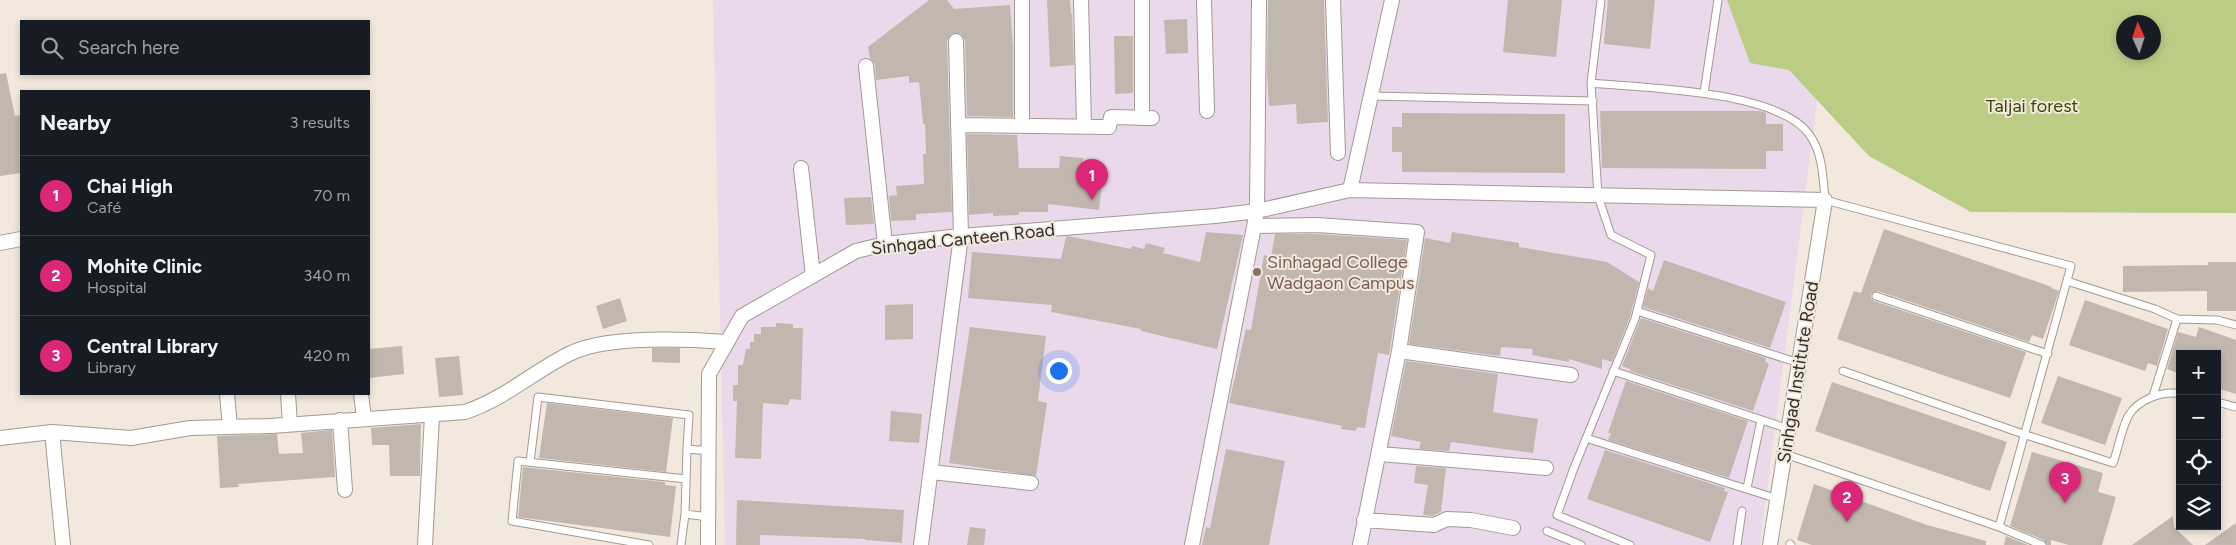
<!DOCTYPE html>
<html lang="en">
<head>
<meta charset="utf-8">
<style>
  :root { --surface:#171b24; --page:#242831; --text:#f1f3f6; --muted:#9ea1a6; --line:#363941; --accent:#db2777 }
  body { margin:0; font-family:Figtree,sans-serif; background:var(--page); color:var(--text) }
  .controls { position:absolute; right:15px; bottom:15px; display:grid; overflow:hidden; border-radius:0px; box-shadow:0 2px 8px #0003 }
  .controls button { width:45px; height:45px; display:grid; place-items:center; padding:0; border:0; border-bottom:1px solid var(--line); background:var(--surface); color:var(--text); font:25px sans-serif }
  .compass { position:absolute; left:2116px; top:15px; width:45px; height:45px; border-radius:50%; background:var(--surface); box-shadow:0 2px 8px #0003; rotate:357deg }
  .you { position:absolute; left:1058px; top:370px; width:18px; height:18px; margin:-12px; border:4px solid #fff; border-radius:50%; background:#1a73e8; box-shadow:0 0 0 8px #1a73e833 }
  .badge { display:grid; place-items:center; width:32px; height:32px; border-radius:50%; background:var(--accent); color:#fff; font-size:16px; font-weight:700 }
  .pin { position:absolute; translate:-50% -41px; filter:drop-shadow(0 1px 2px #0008) }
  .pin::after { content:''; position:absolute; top:26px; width:18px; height:15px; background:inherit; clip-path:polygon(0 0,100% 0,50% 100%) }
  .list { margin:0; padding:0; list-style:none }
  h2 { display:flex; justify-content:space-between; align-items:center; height:65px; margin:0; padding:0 20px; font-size:21px }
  h2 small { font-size:16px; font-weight:400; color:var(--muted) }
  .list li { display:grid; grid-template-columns:32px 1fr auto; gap:15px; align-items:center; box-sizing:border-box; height:80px; padding:0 20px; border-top:1px solid var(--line) }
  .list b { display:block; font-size:19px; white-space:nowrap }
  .list p { margin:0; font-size:16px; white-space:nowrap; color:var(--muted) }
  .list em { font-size:16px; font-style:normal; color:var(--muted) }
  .icon { flex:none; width:28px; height:28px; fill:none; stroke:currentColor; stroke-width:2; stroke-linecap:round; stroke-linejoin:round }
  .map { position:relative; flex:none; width:2236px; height:545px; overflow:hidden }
  .search { position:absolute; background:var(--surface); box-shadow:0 2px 8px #0003; left:20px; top:20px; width:350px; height:55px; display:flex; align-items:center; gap:12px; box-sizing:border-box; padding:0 18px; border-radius:0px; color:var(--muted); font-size:19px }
  .panel { position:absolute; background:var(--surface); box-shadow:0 2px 8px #0003; left:20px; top:90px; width:350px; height:305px; border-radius:0px }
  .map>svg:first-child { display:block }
  .education { fill:#ead9eb }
  .green { fill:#bbcc84; fill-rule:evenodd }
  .building { fill:#c2b7ae }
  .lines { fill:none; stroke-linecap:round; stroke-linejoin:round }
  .lane-casing { stroke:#a39990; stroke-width:9 }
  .street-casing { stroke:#a39990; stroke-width:16 }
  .lane { stroke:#fff; stroke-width:7 }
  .street { stroke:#fff; stroke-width:14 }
  .education-dot { fill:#8d6e63; stroke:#f2e8dd; stroke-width:2 }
  .labels { text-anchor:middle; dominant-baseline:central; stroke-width:4; stroke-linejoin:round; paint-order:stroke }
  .park-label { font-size:18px; fill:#3a4500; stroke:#f2e8dd }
  .street-label { font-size:18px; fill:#312d29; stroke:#f2e8dd }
  .education-label { font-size:18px; fill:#785e54; stroke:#f2e8dd; text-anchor:start }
</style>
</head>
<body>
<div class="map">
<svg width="2236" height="545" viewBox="0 0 2236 545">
  <rect width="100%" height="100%" fill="#f2e8dd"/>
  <path class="education" d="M713 0H1830L1760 545H725Z"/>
  <path class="green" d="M1727 0H2236V213L1971 212 1869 156 1789 70 1750 63ZM2124 22H2154V52H2124Z"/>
  <path class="building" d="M929 0H947L954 9 1010 5 1013 48V117L967 116 965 40 960 33 951 34 947 41 952 212 916 214V220L891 221 889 196 897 195 896 186 924 184 923 154H926L925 124H923L919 82 909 83V76L876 80 875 65 870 58 868 47Z
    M1047 0H1070L1071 14H1072L1074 65 1050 67Z
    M1268 0H1324L1328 122 1297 124 1296 104 1269 106 1267 74Z
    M1508 0H1562L1556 57 1503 52Z
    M1608 0H1655L1650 49 1604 44Z
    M1187 19 1188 53 1166 54 1164 20Z
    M1114 36H1133V93L1115 94Z
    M6 73 15 116 21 115V173L0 176V74Z
    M1600 111H1760L1766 113V124H1783V151H1766V169L1602 168Z
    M1402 113 1565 114V173L1402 172V152H1392V127H1402Z
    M967 134 1017 135 1019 168H1059L1060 156 1083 158 1081 183 1102 185 1099 210 1048 204V212H1019V215L993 216V213L969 215Z
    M871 197 874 224 846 225 844 198Z
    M1884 229 2052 287 2051 288 2059 291 2043 339 2032 335 2029 342 1878 291 1871 294V298L1874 301 2026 352 2010 398 1837 339 1854 291 1861 293Z
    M1206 232 1243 235 1217 349 1141 331V329L1051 312 1052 305 968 298 972 252 1061 259 1066 237 1068 236 1131 249 1132 246 1144 249 1146 243 1165 248 1163 253 1200 262Z
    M1452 232 1519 243V247L1607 262 1639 282 1630 317 1612 362 1602 359V369L1569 359V362L1532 355 1533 349 1501 347 1500 356 1409 344 1425 238 1450 243Z
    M1275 234H1317L1407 240 1389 355 1378 353 1365 428 1357 427 1356 431 1341 429 1342 426 1229 403 1246 329 1251 330 1264 255 1271 257Z
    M1664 260 1786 302 1770 348 1643 307 1648 288 1653 291Z
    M2208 262H2236V311H2207V291L2123 292V266L2208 265Z
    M620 298 627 321 603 329 596 306Z
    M2085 300 2168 329 2157 366 2148 363 2145 371 2069 345Z
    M913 304V339L885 340V305Z
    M1641 318 1766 358 1765 362 1769 364 1753 411 1630 371V369L1622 366Z
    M776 323 793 324V328H803L801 400 790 399 788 405 763 403 761 459 735 458 737 401H733V385H738V365H743L746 349H750V342H754V334H761V327H776Z
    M970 327 1046 336 1038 401 1047 403 1036 476 949 463Z
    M2199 327 2236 340V394L2217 388V354H2180V374L2167 369 2178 332 2196 337Z
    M402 346 404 374 369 378V349Z
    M652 348H680V363L652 362Z
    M459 356 463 395 439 397 435 358Z
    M1406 361 1498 374 1493 412 1538 419 1533 453 1451 442 1449 451 1419 449 1421 442 1391 436Z
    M2058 376 2122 398 2105 445 2041 423Z
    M1626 381 1748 421 1729 478 1608 440 1611 433H1608Z
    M1832 382 2007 442 1990 491 1815 431Z
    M547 403 673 418 666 472 539 458Z
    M891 411 922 414 919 443 889 441Z
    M421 424 420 476H390L389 445H372L371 428Z
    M332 430 335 477 238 484 239 487 220 488 217 436 277 434 279 454 303 453 301 433Z
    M1226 449 1285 461 1269 545H1202L1206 527 1210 528Z
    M1605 450 1725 488 1724 491 1728 492 1710 542 1587 499Z
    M2032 452 2103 473 2098 492 2116 497 2102 545H2069L2051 540V545H2047L2044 540 2010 526Z
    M1416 466 1446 468 1441 512 1432 516 1423 515 1428 485 1414 483Z
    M523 467 665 482V485L676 486 670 537 518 517Z
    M1814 484 1927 525 1986 541V545H1812L1797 540Z
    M737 500 904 510 902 543 865 540V539L760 535V545H736Z
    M2173 516 2174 527 2193 545H2132Z
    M2236 523V545H2205Z
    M970 527 986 529 984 545H967Z
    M2006 536 2028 545H2004Z"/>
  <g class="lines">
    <defs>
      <path id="lane" d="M1601 0 1591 83 1598 196 1611 235 1651 255 1635 319 1574 468 1557 515 1630 545
        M1591 83C1644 88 1776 90 1809 134 1823 153 1823 178 1825 200L2071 266 1999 527 1785 454
        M1704 93 1718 0
        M1371 96 1593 101
        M2067 281 2155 309 2177 319 2217 320 2236 325
        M1876 296 2048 354
        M1637 311 1799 363
        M1613 371 1789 429
        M1843 371 2026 435 2113 463C2118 450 2122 426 2129 415 2138 400 2163 390 2180 394
        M2153 396 2177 319
        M2217 402 2236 407
        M1586 438 1778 499
        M687 449 685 514 709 517
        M530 462 538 397 689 415 687 449 709 451
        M1747 488 1761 420
        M1999 527 2042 545
        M1547 531 1581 545
        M1790 544 1791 545
        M649 545 512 521 518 461 686 479
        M681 545 685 514
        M1737 545 1742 511"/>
      <path id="street" d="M1081 0 1084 126
        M1142 0V118
        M1204 0 1207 111
        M1333 0 1338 153
        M866 66 885 244
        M958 125 1109 127 1111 117 1152 118
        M1022 125V0
        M801 168 813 276
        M1350 190 1392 0
        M1255 226 1317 225 1417 232 1399 351 1360 545
        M0 243 21 239
        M1399 351 1571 375
        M227 394 230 427
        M288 394 290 424
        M361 394 364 418
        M340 420 345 490
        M52 432 63 545
        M0 438 52 432 131 438 190 428 271 426 465 412C504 399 533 372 569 354 606 335 685 339 727 342
        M1380 454 1546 468
        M931 472 1031 483
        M1364 520 1434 525 1447 519 1471 520 1513 528
        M425 545 432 416
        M708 545 709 374 742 316 856 251 885 244 961 236 1215 216 1257 211 1350 190 1825 200 1770 545
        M921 545 961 236 956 41
        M1192 545 1257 211 1259 0"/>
    </defs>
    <use href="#lane" class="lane-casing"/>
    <use href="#street" class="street-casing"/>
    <use href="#lane" class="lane"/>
    <use href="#street" class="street"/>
  </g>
  <circle class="education-dot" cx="1257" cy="272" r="5"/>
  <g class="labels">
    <g class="park-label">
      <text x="2032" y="106">Taljai forest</text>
    </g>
    <g class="street-label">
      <text transform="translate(963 239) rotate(-6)">Sinhgad Canteen Road</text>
      <text transform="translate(1798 372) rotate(-81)">Sinhgad Institute Road</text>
    </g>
    <g class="education-label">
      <text x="1267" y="262">Sinhagad College<tspan x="1267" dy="21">Wadgaon Campus</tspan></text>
    </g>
  </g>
</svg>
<div class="controls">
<button>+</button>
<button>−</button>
<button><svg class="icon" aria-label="locate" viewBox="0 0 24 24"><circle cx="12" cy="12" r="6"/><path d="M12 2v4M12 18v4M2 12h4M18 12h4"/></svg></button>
<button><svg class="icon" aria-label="layers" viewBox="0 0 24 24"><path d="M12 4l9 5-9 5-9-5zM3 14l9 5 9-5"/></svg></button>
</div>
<svg class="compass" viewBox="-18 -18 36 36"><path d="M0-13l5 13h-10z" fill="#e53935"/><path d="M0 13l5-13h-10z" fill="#9ea1a6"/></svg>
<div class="you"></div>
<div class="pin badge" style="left:1092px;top:200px">1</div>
<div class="pin badge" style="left:1847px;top:522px">2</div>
<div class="pin badge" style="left:2065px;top:503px">3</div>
<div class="search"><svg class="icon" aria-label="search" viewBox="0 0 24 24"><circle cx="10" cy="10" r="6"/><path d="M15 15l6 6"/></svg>Search here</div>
<section class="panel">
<h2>Nearby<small>3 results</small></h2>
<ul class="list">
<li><span class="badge">1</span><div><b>Chai High</b><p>Café</p></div><em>70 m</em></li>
<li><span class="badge">2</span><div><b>Mohite Clinic</b><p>Hospital</p></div><em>340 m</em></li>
<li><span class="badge">3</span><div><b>Central Library</b><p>Library</p></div><em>420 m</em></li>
</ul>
</section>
</div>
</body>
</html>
